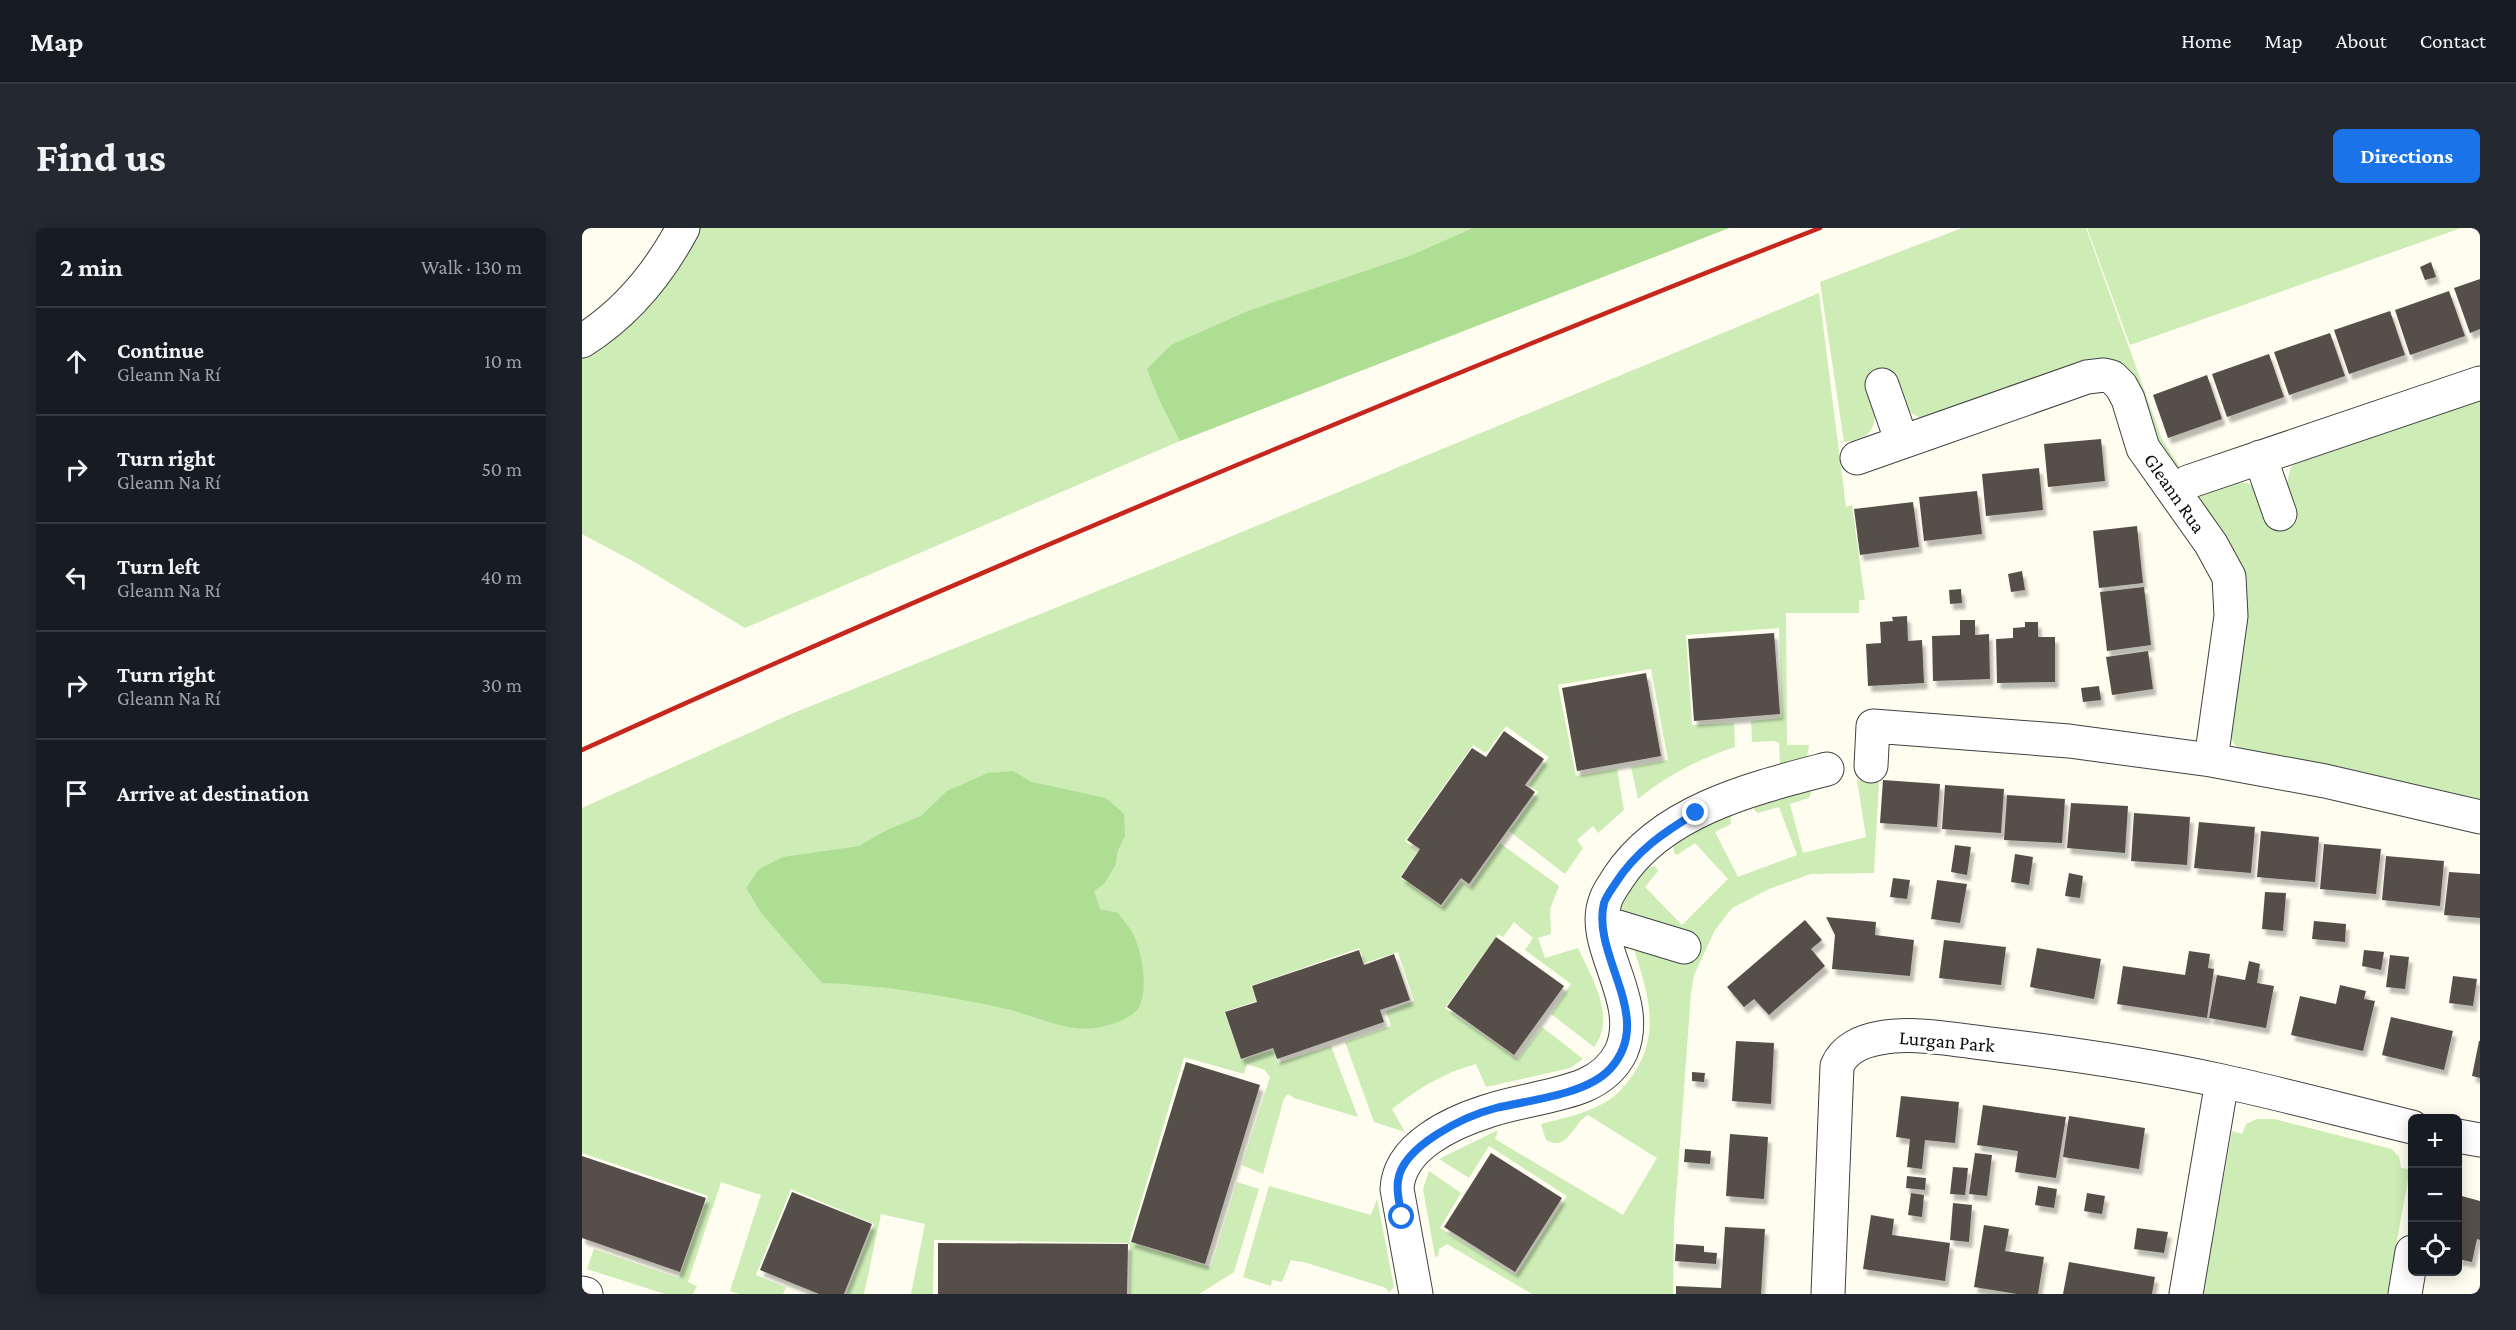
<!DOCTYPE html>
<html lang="en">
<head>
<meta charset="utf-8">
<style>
  :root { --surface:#171b24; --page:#242831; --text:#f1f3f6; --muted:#9ea1a6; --line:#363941; --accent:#1a73e8 }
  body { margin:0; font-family:"Crimson Pro",serif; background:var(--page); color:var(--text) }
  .controls { position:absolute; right:18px; bottom:18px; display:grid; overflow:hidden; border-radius:9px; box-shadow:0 3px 15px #0003 }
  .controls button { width:54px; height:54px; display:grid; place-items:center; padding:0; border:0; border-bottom:2px solid var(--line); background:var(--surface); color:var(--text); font:30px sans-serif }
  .stop { position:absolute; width:18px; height:18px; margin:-14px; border:4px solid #1a73e8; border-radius:50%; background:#fff }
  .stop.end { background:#1a73e8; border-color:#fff; box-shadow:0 2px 6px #0008 }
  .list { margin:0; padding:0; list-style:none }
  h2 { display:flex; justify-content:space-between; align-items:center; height:78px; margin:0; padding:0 24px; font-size:26px }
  h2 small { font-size:20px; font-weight:400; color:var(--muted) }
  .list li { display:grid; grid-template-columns:39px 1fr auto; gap:18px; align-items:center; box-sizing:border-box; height:108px; padding:0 24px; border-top:2px solid var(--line) }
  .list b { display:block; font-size:22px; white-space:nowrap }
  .list p { margin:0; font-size:20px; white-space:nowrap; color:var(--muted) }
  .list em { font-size:20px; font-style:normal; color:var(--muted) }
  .icon { flex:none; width:33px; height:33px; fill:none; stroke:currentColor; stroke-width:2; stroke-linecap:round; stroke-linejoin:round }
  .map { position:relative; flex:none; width:1898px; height:1066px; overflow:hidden; border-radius:9px }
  header { display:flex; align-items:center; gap:36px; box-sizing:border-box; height:84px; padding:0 30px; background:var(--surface); border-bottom:2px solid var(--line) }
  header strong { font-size:28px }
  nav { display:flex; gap:33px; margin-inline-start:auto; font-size:21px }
  .intro { display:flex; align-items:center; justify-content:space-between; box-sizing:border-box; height:144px; padding:0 36px }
  h1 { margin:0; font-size:42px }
  .button { padding:15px 27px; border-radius:9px; background:var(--accent); color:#fff; font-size:21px; font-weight:700 }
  main { display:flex; gap:36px; padding:0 36px }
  aside { flex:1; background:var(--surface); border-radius:9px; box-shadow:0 3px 15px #0003 }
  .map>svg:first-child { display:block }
  .green { fill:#cdecb6 }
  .forest { fill:#aede94 }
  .building { fill:#57504a; filter:url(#shadow) }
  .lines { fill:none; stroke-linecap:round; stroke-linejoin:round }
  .minor-casing { stroke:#414141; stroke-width:35 }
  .minor { stroke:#fff; stroke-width:33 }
  .rail { stroke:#c6261e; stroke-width:4.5 }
  .route { stroke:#1a73e8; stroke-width:8 }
  .labels { text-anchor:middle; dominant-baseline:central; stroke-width:6; stroke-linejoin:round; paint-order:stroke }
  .street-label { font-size:20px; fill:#0e0e0e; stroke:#fff }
</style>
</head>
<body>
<header>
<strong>Map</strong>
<nav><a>Home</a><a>Map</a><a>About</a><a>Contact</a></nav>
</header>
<div class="intro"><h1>Find us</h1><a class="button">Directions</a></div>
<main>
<aside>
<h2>2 min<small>Walk · 130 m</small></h2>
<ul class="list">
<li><svg class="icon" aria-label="ahead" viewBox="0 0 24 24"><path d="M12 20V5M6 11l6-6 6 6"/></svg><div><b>Continue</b><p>Gleann Na Rí</p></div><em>10 m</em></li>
<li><svg class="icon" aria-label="right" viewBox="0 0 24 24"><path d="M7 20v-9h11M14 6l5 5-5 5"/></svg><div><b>Turn right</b><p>Gleann Na Rí</p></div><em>50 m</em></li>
<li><svg class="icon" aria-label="left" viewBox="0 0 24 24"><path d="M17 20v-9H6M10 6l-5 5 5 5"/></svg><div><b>Turn left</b><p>Gleann Na Rí</p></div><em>40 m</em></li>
<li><svg class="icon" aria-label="right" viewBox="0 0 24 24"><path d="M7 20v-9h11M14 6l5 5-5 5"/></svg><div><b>Turn right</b><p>Gleann Na Rí</p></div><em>30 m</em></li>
<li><svg class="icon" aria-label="arrive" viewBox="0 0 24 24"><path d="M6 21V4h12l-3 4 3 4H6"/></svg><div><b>Arrive at destination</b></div></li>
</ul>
</aside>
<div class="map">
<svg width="1898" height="1066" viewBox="0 0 1898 1066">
  <defs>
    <filter id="shadow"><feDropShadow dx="3.5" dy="6" stdDeviation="1.5" flood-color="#0004"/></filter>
  </defs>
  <rect width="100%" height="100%" fill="#fffdef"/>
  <path class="green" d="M112 0H1147L598 213 163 400 56 336 0 306V123Z
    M1380 0H1504L1580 211 1616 267 1651 254 1666 255 1676 262H1703L1709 239 1717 233 1898 169V576L1660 522 1653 517 1648 508 1663 380 1577 220 1552 152 1338 190 1327 184 1294 179C1292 205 1288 210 1262 214L1238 54Z
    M1505 0H1879L1548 117Z
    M1237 65 1264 279 1270 277 1283 372H1277V385H1204L1205 517H1227L1225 529 1221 535 1198 538 1197 515 1192 513 1170 514 1169 493 1200 490 1197 400 1104 407 1110 497 1152 495 1153 519C1117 531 1085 547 1056 571L1049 539 1086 532 1069 441 976 457 994 548 1035 541 1042 582 1016 605 1011 598 995 612 1001 620 983 646 927 603 956 564 947 557 967 529 924 498 904 525 891 517 823 613 836 623 818 649 860 679 879 653 888 659 918 615 977 658 968 681 969 706 956 710 963 730 996 720C1009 748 1035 790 1012 819L969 786 989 756 943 722 951 710 932 694 921 709 916 706 863 780 936 831 960 799 1001 831 988 840 904 859 894 836C863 844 835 861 810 881L823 904 792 894 763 814 809 798 804 783 832 773 816 724 783 735 777 720 669 758 674 773 642 784 659 832 690 822 696 835 749 818 776 889 712 870 706 866 702 870 681 946 660 937 688 849 683 842 665 836 662 846 602 829 547 1014 629 1039 655 954 677 961 652 1044 617 1066H547L548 1017 545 1015 352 1012 351 1066H329L343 996 299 986 282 1066H264L292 996 209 961 174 1047 204 1059 201 1066H157L148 1063 179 967 139 954 106 1054 115 1058 111 1066H83L5 1041 12 1021 97 1050 126 968 0 925V580L209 486 585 335Z
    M1275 552 1297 554 1292 645 1229 646 1187 661 1150 680 1133 702 1112 747 1109 765 1092 996 1091 1066H950L865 1016 857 1021 856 1029 853 1028 841 961 847 943 879 965 858 1000 934 1047 985 968 907 918 887 950 857 931 914 903H916L913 911 1041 987 1075 930 1006 887C992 893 986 925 964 912L959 896C979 891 1001 886 1020 876 1034 869 1044 857 1053 844 1081 799 1063 758 1049 711L1113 725 1118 713 1041 686 1038 678 1041 670 1064 640 1073 638 1076 643 1063 659 1100 697 1146 651 1113 615 1095 627 1092 625 1091 616 1117 600 1149 587V596L1133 604 1156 649 1215 627 1197 579 1176 585 1172 582 1173 578 1228 561 1229 565 1227 570 1208 576 1221 625 1284 609Z
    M1675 891H1692L1810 921 1817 929 1819 940 1828 941 1805 1066H1621L1650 903 1660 906 1664 896Z
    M687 958 789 987 795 971 812 1059 807 1065 804 1060 725 1035 709 1032 700 1054 690 1052 689 1058 661 1049Z"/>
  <path class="forest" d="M891 0H1147L598 213 576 169 565 141 589 117 666 83 830 27Z
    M431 543 450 554 524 570 542 586 543 608 536 622 533 638 522 656 512 663 518 681 536 685C540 691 546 697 550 704 560 723 567 759 557 779 551 791 526 798 513 800 481 804 451 786 420 780 362 767 300 757 240 755L180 686 164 660 177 641 201 629 277 618 305 602 339 588 365 563 406 545Z"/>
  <path class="building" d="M1849 34 1854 49 1843 52 1838 39Z
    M1898 51V101L1888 105 1872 60Z
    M1867 63 1883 108 1828 127 1813 82Z
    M1808 83 1823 127 1767 146 1752 102Z
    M1748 105 1763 148 1707 167 1692 124Z
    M1687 126 1702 169 1645 189 1630 146Z
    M1625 147 1640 191 1586 210 1571 167Z
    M1519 211 1523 253 1466 259 1462 216Z
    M1457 240 1461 282 1404 288 1400 246Z
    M1395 263 1400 306 1342 313 1337 269Z
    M1331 274 1337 319 1278 327 1272 281Z
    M1555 298 1561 355 1517 360 1511 303Z
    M1440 343 1443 362 1429 364 1426 346Z
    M1562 359 1569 417 1525 423 1518 364Z
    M1379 361 1380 375 1368 376 1367 362Z
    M1325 388 1326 413 1340 412 1342 455 1286 458 1284 416 1299 415 1298 394 1311 393 1310 389Z
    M1378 392H1393V407L1407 406 1408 451 1351 453 1350 408 1378 407Z
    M1443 394H1456V409H1473V454L1415 455 1414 411 1431 410V400L1443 399Z
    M1192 405 1198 486 1112 493 1106 411Z
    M1566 423 1571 461 1530 467 1524 429Z
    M1064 445 1079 528 995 543 980 460Z
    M1517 458 1519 472 1501 474 1499 460Z
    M922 503 962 531 943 557 953 564 887 656 879 650 859 677 819 649 838 621 825 612 890 520 904 529Z
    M1301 552 1358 556 1355 599 1298 595Z
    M1363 557 1422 561 1419 605 1360 601Z
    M1425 567 1483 571 1480 615 1422 612Z
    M1489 575 1546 578 1543 625 1485 620Z
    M1552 585 1608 589 1605 637 1549 633Z
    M1617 594 1673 599 1669 645 1612 640Z
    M1679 603 1737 609 1733 654 1675 649Z
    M1742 616 1799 621 1794 666 1738 661Z
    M1373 617 1389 619 1385 647 1369 644Z
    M1433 626 1451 629 1447 657 1429 654Z
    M1804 628 1862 633 1858 678 1800 672Z
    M1867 644 1898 646V690L1862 687Z
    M1487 645 1501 648 1498 670 1483 668Z
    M1311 650 1328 652 1325 671 1308 669Z
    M1355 652 1385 656 1378 695 1349 691Z
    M1683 664 1704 665 1701 703 1680 701Z
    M1244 689 1294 694 1293 707 1332 712 1328 748 1250 741 1253 707Z
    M1223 692 1240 712 1229 721 1243 738 1187 787 1172 771 1162 779 1145 759Z
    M1732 693 1764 696 1763 714 1730 711Z
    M914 709 982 758 932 827 865 779Z
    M1362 712 1424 719 1419 757 1357 750Z
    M1455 720 1519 731 1512 771 1448 759Z
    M777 722 782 737 812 726 828 772 798 782 802 794 695 831 691 820 659 831 643 784 675 774 670 758Z
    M1782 722 1802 724 1799 742 1780 738Z
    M1607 723 1628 726 1626 740 1632 741 1625 790 1535 776 1541 738 1603 747Z
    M1808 727 1827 729 1823 761 1804 759Z
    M1667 733 1678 736 1675 755 1692 758 1684 800 1627 790 1635 747 1663 752Z
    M1871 748 1895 751 1891 778 1867 775Z
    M1758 757 1784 763 1782 771 1793 773 1781 823 1709 807 1718 768 1754 776Z
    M1809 789 1871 803 1862 842 1800 827Z
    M1154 813 1192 815 1189 876 1150 873Z
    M1897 813H1898V850L1890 848Z
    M604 834 678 857 623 1036 549 1014Z
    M1110 844 1123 845 1122 854 1110 853Z
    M1319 868 1377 874 1373 915 1343 912 1340 941 1325 939 1328 911 1314 909Z
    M1401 877 1484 889 1474 950 1433 944 1436 923 1395 917Z
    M1487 888 1563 900 1557 941 1481 929Z
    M1148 906 1186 909 1182 971 1144 968Z
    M1103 921 1129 923 1128 936 1102 934Z
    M909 925 980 970 933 1044 862 999Z
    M1393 925 1410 927 1405 968 1387 966Z
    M0 928 124 970 98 1044 0 1010Z
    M1371 939 1386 940 1383 967 1368 966Z
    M1325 948 1344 950 1343 962 1324 960Z
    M1456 958 1475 961 1472 980 1453 977Z
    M210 964 290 996 262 1066H237L178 1042Z
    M1329 965 1342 967 1340 989 1326 987Z
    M1505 965 1523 968 1520 986 1502 983Z
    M1876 967 1898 973V1012L1895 1011 1890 1034 1876 1031Z
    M1371 975 1390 977 1387 1014 1368 1012Z
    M1289 987 1312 991 1310 1007 1368 1015 1363 1053 1281 1041Z
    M1402 997 1427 1001 1423 1023 1462 1029 1456 1066H1435L1392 1059Z
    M1143 999 1183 1001 1179 1066H1094V1058L1139 1060Z
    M1555 1000 1586 1004 1582 1025 1552 1021Z
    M356 1015 546 1016 545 1066H356Z
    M1094 1016 1122 1018V1024L1135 1025 1134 1036 1093 1033Z
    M1487 1034 1573 1049 1570 1066H1481Z"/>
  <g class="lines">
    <defs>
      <path id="minor" d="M0 113C43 86 77 45 101 0
        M1300 157 1320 214
        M1678 229 1698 286
        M1275 230 1505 149 1522 147 1530 149 1539 158 1546 171 1561 220 1629 316 1647 349 1649 388 1629 532
        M1606 254 1898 155
        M1289 538 1291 498 1487 513 1629 532 1743 553 1898 589
        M1022 706 1036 699 1102 719
        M1876 908 1898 912
        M0 1065 4 1066
        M834 1066 815 961C817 918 871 894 906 883 938 872 972 870 1003 857 1019 850 1031 840 1039 824 1062 772 1007 718 1023 674 1025 665 1032 657 1036 650 1080 582 1172 560 1245 541
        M1246 1066 1255 838C1262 821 1280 813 1298 810 1333 803 1380 813 1416 817 1491 826 1566 837 1640 853 1704 867 1767 884 1830 899
        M1604 1066 1640 853
        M1823 1066 1830 1024"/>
    </defs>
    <use href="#minor" class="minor-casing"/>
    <use href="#minor" class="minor"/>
    <path class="rail" d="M0 522C219 422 440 327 662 234 854 154 1045 75 1238 0"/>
  </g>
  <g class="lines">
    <path class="route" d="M820 989C818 977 814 965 816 953 820 918 883 888 914 880 947 872 1004 867 1028 841 1075 790 1009 729 1022 675 1024 669 1029 662 1033 656 1054 623 1082 604 1114 585"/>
  </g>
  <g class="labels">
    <g class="street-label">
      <text transform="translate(1593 265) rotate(55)">Gleann Rua</text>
      <text transform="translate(1365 813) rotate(5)">Lurgan Park</text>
    </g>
  </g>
</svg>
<div class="controls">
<button>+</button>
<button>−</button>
<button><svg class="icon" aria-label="locate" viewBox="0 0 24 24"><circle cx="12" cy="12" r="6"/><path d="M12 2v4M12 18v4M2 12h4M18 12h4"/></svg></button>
</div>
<div class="stop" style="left:820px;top:989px"></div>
<div class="stop end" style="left:1114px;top:585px"></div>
</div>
</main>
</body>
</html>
